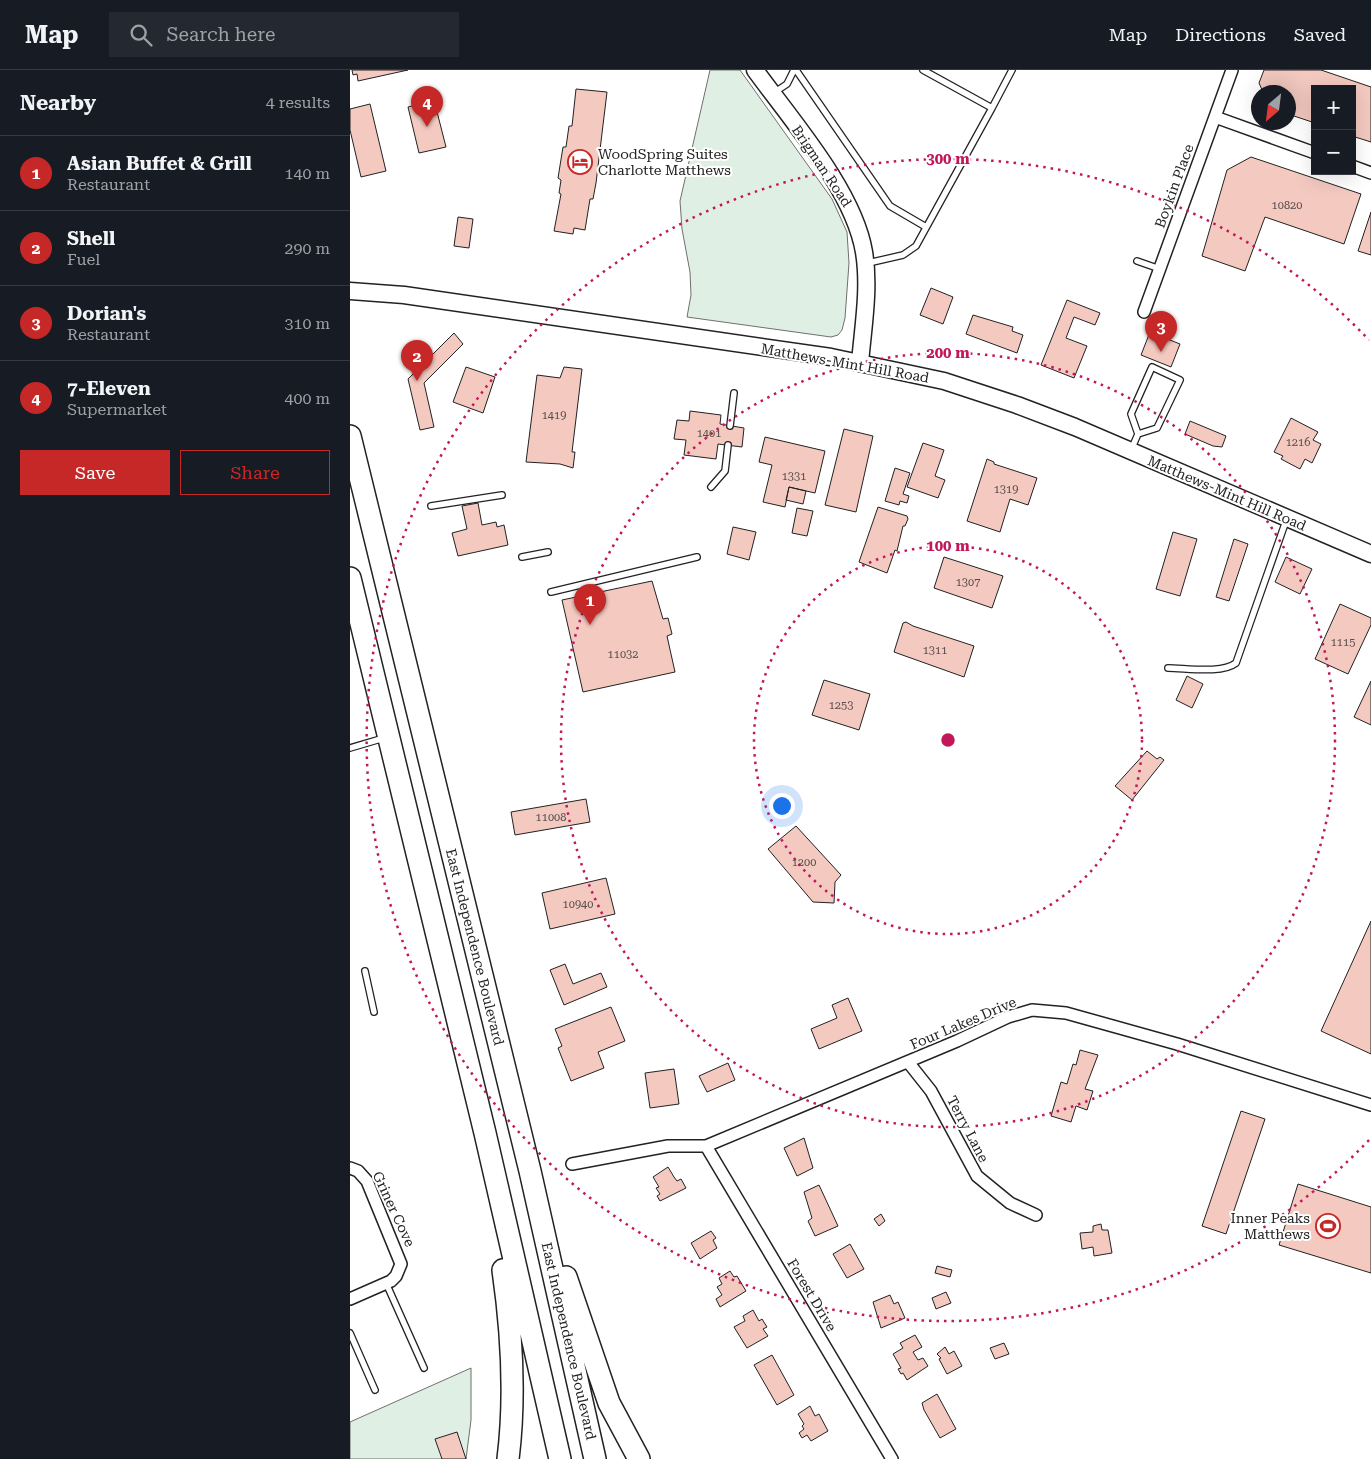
<!DOCTYPE html>
<html lang="en">
<head>
<meta charset="utf-8">
<style>
  :root { --surface:#171b24; --page:#242831; --text:#f1f3f6; --muted:#9ea1a6; --line:#363941; --accent:#c62828 }
  body { margin:0; font-family:"Roboto Serif",serif; background:var(--page); color:var(--text) }
  .controls { position:absolute; right:15px; top:15px; display:grid; overflow:hidden; border-radius:0px; box-shadow:0 5px 20px #0002 }
  .controls button { width:45px; height:45px; display:grid; place-items:center; padding:0; border:0; border-bottom:1px solid var(--line); background:var(--surface); color:var(--text); font:25px sans-serif }
  .compass { position:absolute; left:901px; top:15px; width:45px; height:45px; border-radius:50%; background:var(--surface); box-shadow:0 5px 20px #0002; rotate:208deg }
  .you { position:absolute; left:431px; top:735px; width:18px; height:18px; margin:-12px; border:4px solid #fff; border-radius:50%; background:#1a73e8; box-shadow:0 0 0 8px #1a73e833 }
  .badge { display:grid; place-items:center; width:32px; height:32px; border-radius:50%; background:var(--accent); color:#fff; font-size:16px; font-weight:700 }
  .pin { position:absolute; translate:-50% -41px; filter:drop-shadow(0 1px 2px #0008) }
  .pin::after { content:''; position:absolute; top:26px; width:18px; height:15px; background:inherit; clip-path:polygon(0 0,100% 0,50% 100%) }
  .list { margin:0; padding:0; list-style:none }
  h2 { display:flex; justify-content:space-between; align-items:center; height:65px; margin:0; padding:0 20px; font-size:21px }
  h2 small { font-size:16px; font-weight:400; color:var(--muted) }
  .list li { display:grid; grid-template-columns:32px 1fr auto; gap:15px; align-items:center; box-sizing:border-box; height:75px; padding:0 20px; border-top:1px solid var(--line) }
  .list b { display:block; font-size:19px; white-space:nowrap }
  .list p { margin:0; font-size:16px; white-space:nowrap; color:var(--muted) }
  .list em { font-size:16px; font-style:normal; color:var(--muted) }
  .actions { display:flex; gap:10px; padding:15px 20px }
  .actions a { flex:1; padding:11px 0; border:1px solid var(--accent); border-radius:0px; text-align:center; font-size:18px; color:var(--accent) }
  .actions .main { background:var(--accent); color:#fff }
  .icon { flex:none; width:28px; height:28px; fill:none; stroke:currentColor; stroke-width:2; stroke-linecap:round; stroke-linejoin:round }
  .map { position:relative; flex:none; width:1021px; height:1389px; overflow:hidden }
  header { display:flex; align-items:center; gap:30px; box-sizing:border-box; height:70px; padding:0 25px; background:var(--surface); border-bottom:1px solid var(--line) }
  header strong { font-size:24px }
  nav { display:flex; gap:28px; margin-inline-start:auto; font-size:18px }
  .search { width:350px; height:45px; background:var(--page); display:flex; align-items:center; gap:12px; box-sizing:border-box; padding:0 18px; border-radius:0px; color:var(--muted); font-size:19px }
  main { display:flex }
  aside { flex:1; background:var(--surface) }
  .map>svg:first-child { display:block }
  .green { fill:#e0efe3; stroke:#6f6f6f }
  .building { fill:#f3c9c0; stroke:#222 }
  .lines { fill:none; stroke-linecap:round; stroke-linejoin:round }
  .lane-casing { stroke:#222; stroke-width:8 }
  .street-casing { stroke:#222; stroke-width:14 }
  .secondary-casing { stroke:#222; stroke-width:19 }
  .highway-casing { stroke:#222; stroke-width:24 }
  .lane { stroke:#fff; stroke-width:5.5 }
  .street { stroke:#fff; stroke-width:11 }
  .secondary { stroke:#fff; stroke-width:16 }
  .highway { stroke:#fff; stroke-width:21 }
  .ring { fill:none; stroke:#c2185b; stroke-width:2.5; stroke-dasharray:2.5 5 }
  .labels { text-anchor:middle; dominant-baseline:central; stroke-width:4; stroke-linejoin:round; paint-order:stroke }
  .number-label { font-size:11px; fill:#564c4a }
  .poi-label { font-size:14px; fill:#222; stroke:#fff; text-anchor:start }
  .street-label { font-size:14px; fill:#222; stroke:#fff }
  .centre { fill:#c2185b; stroke:#fff; stroke-width:2.5 }
  .ring-label { font-size:15px; text-anchor:middle; font-weight:bold; fill:#c2185b; stroke:#fff; stroke-width:4; stroke-linejoin:round; paint-order:stroke }
</style>
</head>
<body>
<header>
<strong>Map</strong>
<div class="search"><svg class="icon" aria-label="search" viewBox="0 0 24 24"><circle cx="10" cy="10" r="6"/><path d="M15 15l6 6"/></svg>Search here</div>
<nav><a>Map</a><a>Directions</a><a>Saved</a></nav>
</header>
<main>
<aside>
<h2>Nearby<small>4 results</small></h2>
<ul class="list">
<li><span class="badge">1</span><div><b>Asian Buffet &amp; Grill</b><p>Restaurant</p></div><em>140 m</em></li>
<li><span class="badge">2</span><div><b>Shell</b><p>Fuel</p></div><em>290 m</em></li>
<li><span class="badge">3</span><div><b>Dorian's</b><p>Restaurant</p></div><em>310 m</em></li>
<li><span class="badge">4</span><div><b>7-Eleven</b><p>Supermarket</p></div><em>400 m</em></li>
</ul>
<div class="actions"><a class="main">Save</a><a>Share</a></div>
</aside>
<div class="map">
<svg width="1021" height="1389" viewBox="0 0 1021 1389">
  <rect width="100%" height="100%" fill="#fff"/>
  <path class="green" d="M360 0H390L482 129 497 162 499 193 495 248 492 260 488 265 481 267 337 247 341 225 340 202 332 159 330 131Z
    M121 1298V1350L116 1389H0V1352Z"/>
  <path class="building" d="M2 0H58L8 11 7 4 3 5Z
    M914 0H971L1021 17V72L1002 66V19H965V53L938 44V22H913L909 13Z
    M226 19 257 22 246 113 243 129H240L235 160 224 158 223 164 204 161 211 124 209 123 211 110 208 108 213 77H216L219 56H222Z
    M84 30 96 77 69 83 58 37Z
    M20 34 36 101 11 107 0 60V39Z
    M901 87 1011 124 994 174 915 147 895 201 852 186 877 100Z
    M1021 142V185L1008 181Z
    M108 147 123 149 119 178 104 176Z
    M581 218 603 227 593 254 570 245Z
    M717 230 750 243 745 255 724 247 716 268 737 276 724 308 691 295Z
    M623 245 663 257 662 261 673 265 667 283 616 264Z
    M800 262 830 274 821 297 791 285Z
    M104 263 113 274 74 313 84 357 70 360 58 309Z
    M116 297 145 307 133 343 103 332Z
    M214 297 232 299 222 382H225L223 398 210 394 176 392 187 305 210 308Z
    M340 341 371 345 370 354 394 358 392 377 368 374 366 389 334 385 336 370 324 369 327 350 339 351Z
    M941 348 968 362 963 370 971 374 962 393 955 389 950 399 931 389 933 386 924 382Z
    M840 351 876 366 872 377 863 376 835 364Z
    M494 359 523 366 506 442 475 435Z
    M415 367 475 381 465 423 439 417 435 437 413 432 422 395 409 392Z
    M573 373 594 380 585 406 595 410 588 428 557 417Z
    M637 389 644 392V394L687 408 678 435 660 429 650 462 617 451Z
    M545 398 560 403 553 424 559 426 557 433 550 431 549 435 535 431Z
    M439 417 456 421 453 434 436 430Z
    M128 433 132 455 146 452 147 457 154 455 158 475 108 486 102 463 117 459 112 436Z
    M528 437 557 446 558 449 555 456H553L547 481 545 480 537 503 509 492Z
    M447 438 463 441 457 466 442 463Z
    M383 457 406 462 399 490 377 484Z
    M823 462 847 469 830 526 806 519Z
    M884 469 898 474 879 531 866 527Z
    M594 487 653 506 642 538 584 518Z
    M936 487 962 499 950 524 925 512Z
    M302 511 313 549 318 548 322 564 317 566 325 602 233 622 212 530Z
    M990 534 1021 548V555L998 604 965 589Z
    M556 552 563 556 624 576 614 607 544 582 553 553Z
    M837 606 853 614 842 638 826 630Z
    M474 610 520 624 509 660 462 645Z
    M1021 611V655L1004 647Z
    M797 681 807 689 810 687 814 690 782 730 765 716Z
    M236 729 240 752 165 765 161 742Z
    M446 756 491 805 485 812 484 833 463 832 418 779Z
    M256 808 265 844 200 859 192 823Z
    M1021 851V984L971 961Z
    M215 894 223 914 251 903 257 917 214 935 200 900Z
    M498 928 512 961 469 979 461 959 487 948 482 935Z
    M261 937 275 971 248 982 254 998 221 1011 208 978 212 976 205 959Z
    M730 980 748 985 735 1019 743 1021 737 1040 726 1036 721 1052 701 1046 711 1012 717 1014 723 994 726 995Z
    M378 993 385 1010 357 1022 349 1006Z
    M324 999 329 1034 300 1038 295 1003Z
    M891 1041 915 1049 876 1164 852 1156Z
    M454 1068 463 1098 447 1106 434 1078Z
    M318 1097 324 1107 327 1111 331 1109 336 1118 310 1131 307 1126 310 1124 306 1118 309 1117 303 1107Z
    M948 1114 1021 1137V1203L929 1175Z
    M469 1115 488 1156 465 1166 458 1151 462 1148 454 1122Z
    M531 1144 535 1151 529 1156 524 1149Z
    M751 1154 752 1160H758L762 1183 744 1186 743 1177 732 1179 730 1163 743 1162V1156Z
    M361 1161 366 1168 363 1170 367 1178 350 1189 341 1173Z
    M500 1174 514 1199 497 1208 483 1184Z
    M587 1196 602 1200 600 1207 585 1203Z
    M380 1201 384 1207 387 1206 396 1221 370 1237 366 1229 372 1225 367 1217 372 1214 369 1208Z
    M596 1222 601 1233 586 1239 582 1228Z
    M540 1225 544 1234 548 1232 555 1248 531 1258 523 1232Z
    M403 1240 409 1251 412 1249 417 1257 413 1259 418 1266 397 1278 384 1257 395 1251 393 1246Z
    M565 1265 572 1277 563 1282 568 1290 573 1288 578 1296 557 1310 553 1303 551 1304 548 1299 551 1298 543 1284 553 1278 550 1273Z
    M654 1273 659 1284 645 1289 640 1278Z
    M595 1277 599 1284 604 1281 612 1296 597 1304 589 1289 591 1288 587 1284Z
    M422 1285 444 1325 427 1335 404 1295Z
    M587 1324 606 1359 590 1368 574 1340 572 1333Z
    M460 1336 465 1346 469 1344 478 1361 461 1371 457 1365 452 1368 449 1363 454 1359 452 1356 454 1354 448 1344Z
    M107 1362 116 1389H92L85 1369Z"/>
  <g class="lines">
    <defs>
      <path id="lane" d="M446 0 540 136 576 157
        M425 22 437 14 444 0
        M642 38 662 0
        M787 191 810 199
        M518 193 553 185 566 176 642 38 573 0
        M380 356 384 323
        M781 380 788 364 781 344 802 297 830 310 807 358 788 364
        M361 417 375 401 378 375
        M81 436 152 425
        M172 487 198 482
        M201 522 347 487
        M818 598C836 598 872 604 886 593L937 448
        M0 678 34 668
        M15 901 24 942
        M36 1213 74 1298
        M0 1263 25 1320"/>
      <path id="street" d="M865 47 965 83
        M1002 96 1021 103
        M794 242 882 0
        M558 992 581 1021 627 1106 660 1133 686 1145
        M356 1076 542 1389
        M222 1094 318 1076H356L607 971 658 947 682 940 716 943 827 974 1021 1035
        M0 1098 8 1101 17 1111 51 1194 46 1206 41 1211 0 1229"/>
      <path id="secondary" d="M405 0C442 51 504 121 514 182 520 218 513 257 510 293
        M0 221 54 225 481 287 594 311 667 335 725 357 1021 484"/>
      <path id="highway" d="M0 366 180 1101 245 1389
        M0 508 135 1063 210 1389
        M153 1200C162 1263 166 1325 158 1389
        M216 1207 259 1333 289 1389"/>
    </defs>
    <use href="#lane" class="lane-casing"/>
    <use href="#street" class="street-casing"/>
    <use href="#secondary" class="secondary-casing"/>
    <use href="#highway" class="highway-casing"/>
    <use href="#lane" class="lane"/>
    <use href="#street" class="street"/>
    <use href="#secondary" class="secondary"/>
    <use href="#highway" class="highway"/>
  </g>
  <g class="ring">
    <circle cx="598" cy="670" r="194"/>
    <circle cx="598" cy="670" r="387"/>
    <path d="M1019 1070A581 581 0 1 1 1019 270"/>
  </g>
  <defs>
    <symbol id="hotel-ring" viewBox="-11 -11 22 22"><circle r="9.5" fill="#fff" stroke="#c62828" stroke-width="1.5"/><path d="M-6-4.5h1.5V1H6V5H4.5V3h-9V5H-6ZM-4 0a1.8 1.8 0 1 1 3.6 0ZM.5 0V-2.5h3Q6-2.5 6 0Z" fill="#c62828"/></symbol>
    <symbol id="stadium-ring" viewBox="-11 -11 22 22"><circle r="9.5" fill="#fff" stroke="#c62828" stroke-width="1.5"/><path d="M0-5a6.5 5 0 1 0 0 10a6.5 5 0 1 0 0-10ZM-3.5-1.8h7v3.6h-7Z" fill="#c62828"/></symbol>
  </defs>
  <g fill-rule="evenodd">
    <use href="#hotel-ring" x="216" y="78" width="28" height="28"/>
    <use href="#stadium-ring" x="964" y="1142" width="28" height="28"/>
  </g>
  <g class="labels">
    <g class="number-label">
      <text x="937" y="135">10820</text>
      <text x="204" y="345">1419</text>
      <text x="359" y="363">1401</text>
      <text x="948" y="372">1216</text>
      <text x="444" y="406">1331</text>
      <text x="656" y="419">1319</text>
      <text x="618" y="512">1307</text>
      <text x="993" y="572">1115</text>
      <text x="585" y="580">1311</text>
      <text x="273" y="584">11032</text>
      <text x="491" y="635">1253</text>
      <text x="201" y="747">11008</text>
      <text x="454" y="792">1200</text>
      <text x="228" y="834">10940</text>
    </g>
    <g class="poi-label">
      <text x="248" y="84">WoodSpring Suites<tspan x="248" dy="16">Charlotte Matthews</tspan></text>
      <text x="960" y="1148" text-anchor="end">Inner Peaks<tspan x="960" dy="16">Matthews</tspan></text>
    </g>
    <g class="street-label">
      <text transform="translate(472 96) rotate(56)">Brigman Road</text>
      <text transform="translate(824 116) rotate(-70)">Boykin Place</text>
      <text transform="translate(495 293) rotate(10)">Matthews-Mint Hill Road</text>
      <text transform="translate(877 423) rotate(23)">Matthews-Mint Hill Road</text>
      <text transform="translate(125 877) rotate(76)">East Independence Boulevard</text>
      <text transform="translate(613 953) rotate(-23)">Four Lakes Drive</text>
      <text transform="translate(618 1059) rotate(62)">Terry Lane</text>
      <text transform="translate(44 1139) rotate(65)">Griner Cove</text>
      <text transform="translate(462 1225) rotate(59)">Forest Drive</text>
      <text transform="translate(219 1271) rotate(77)">East Independence Boulevard</text>
    </g>
  </g>
  <circle cx="598" cy="670" r="8" class="centre"/>
  <g class="ring-label">
    <text x="598" y="94">300 m</text>
    <text x="598" y="288">200 m</text>
    <text x="598" y="481">100 m</text>
  </g>
</svg>
<div class="controls">
<button>+</button>
<button>−</button>
</div>
<svg class="compass" viewBox="-18 -18 36 36"><path d="M0-13l5 13h-10z" fill="#e53935"/><path d="M0 13l5-13h-10z" fill="#9ea1a6"/></svg>
<div class="you"></div>
<div class="pin badge" style="left:240px;top:555px">1</div>
<div class="pin badge" style="left:67px;top:311px">2</div>
<div class="pin badge" style="left:811px;top:282px">3</div>
<div class="pin badge" style="left:77px;top:57px">4</div>
</div>
</main>
</body>
</html>
